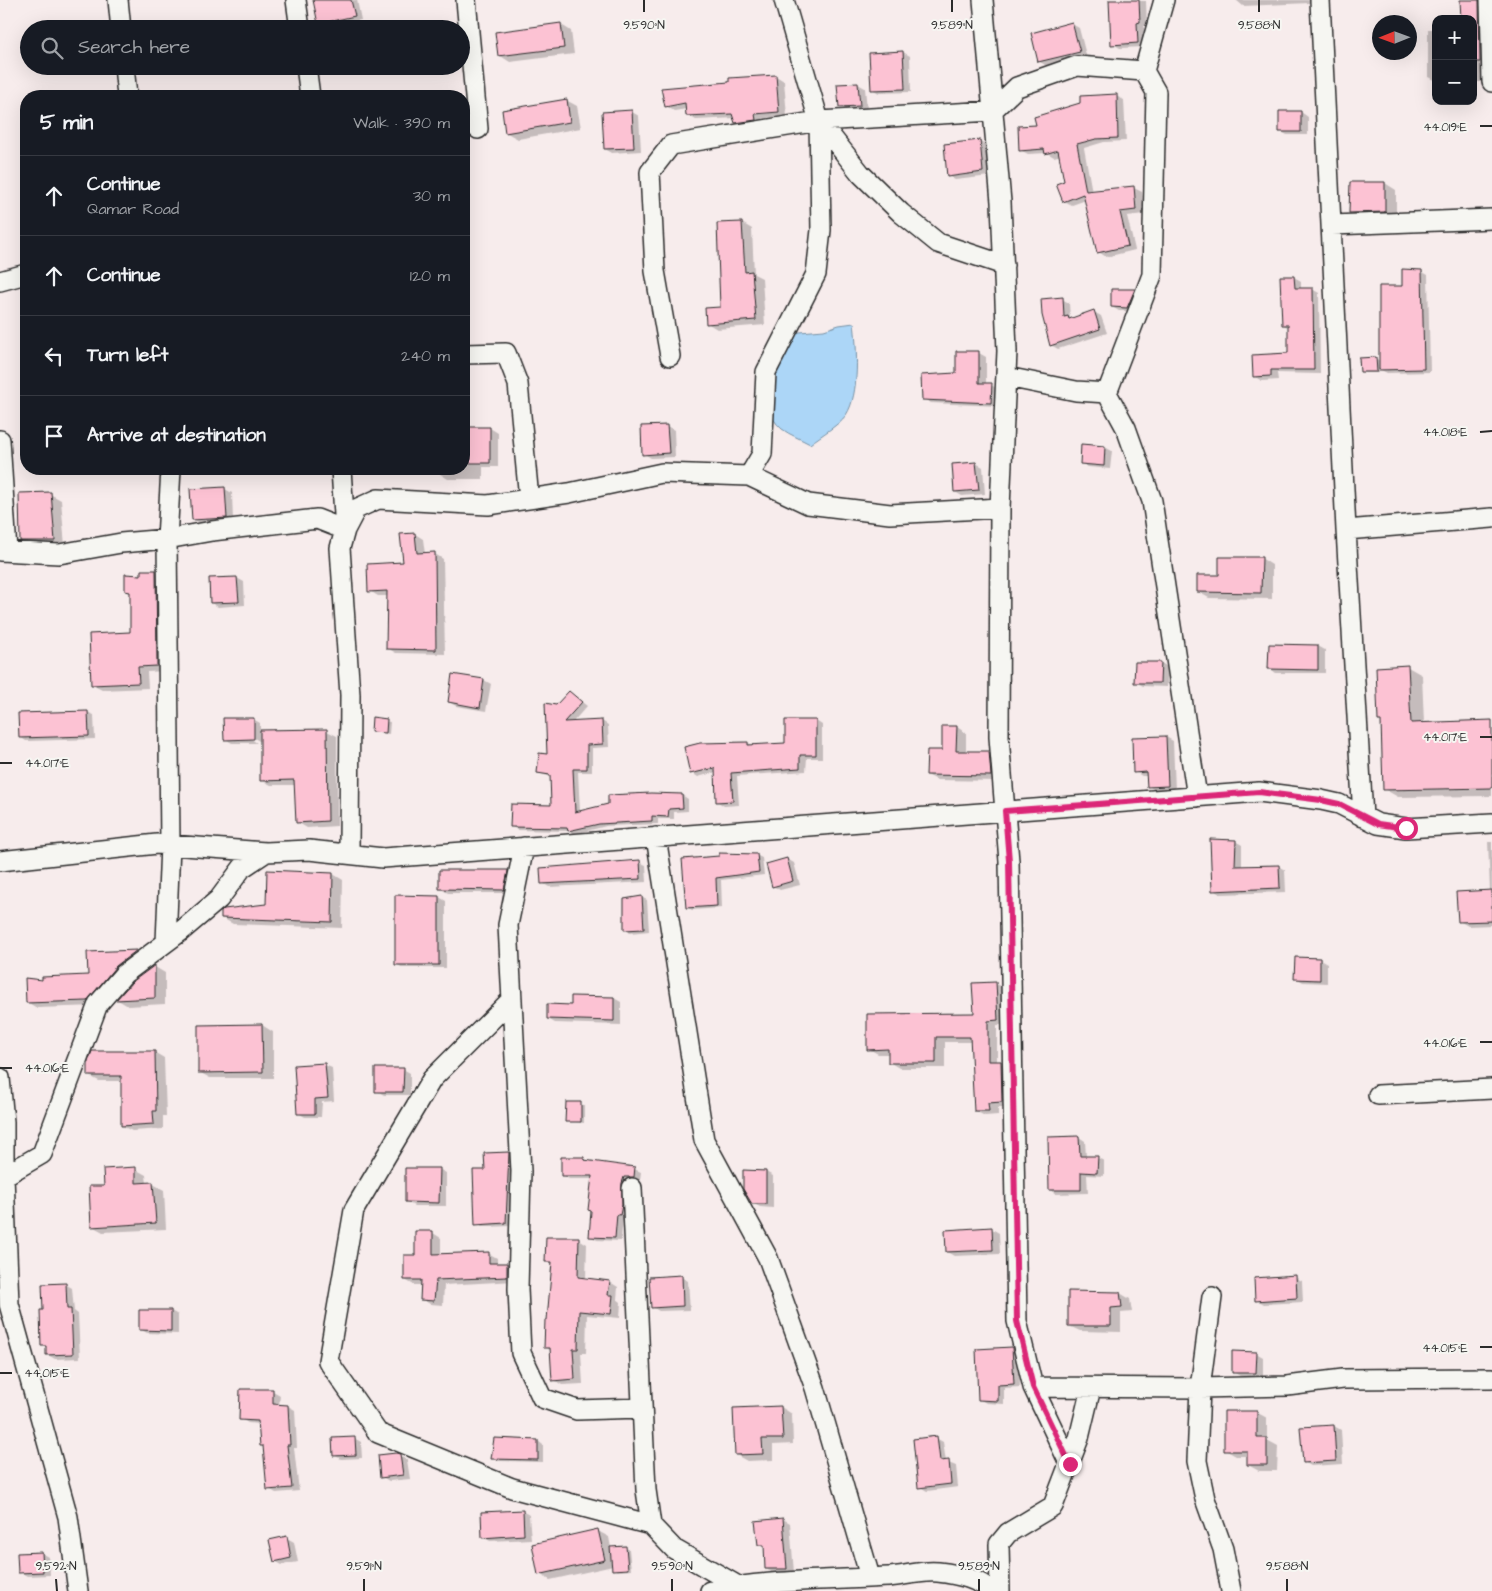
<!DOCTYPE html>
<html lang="en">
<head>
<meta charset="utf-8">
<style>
  :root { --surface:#171b24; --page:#20242c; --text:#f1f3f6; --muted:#9ea1a6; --line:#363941 }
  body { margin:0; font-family:"Architects Daughter",sans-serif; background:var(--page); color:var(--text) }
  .controls { position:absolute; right:15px; top:15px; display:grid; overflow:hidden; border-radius:10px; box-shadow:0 5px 20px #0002 }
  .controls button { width:45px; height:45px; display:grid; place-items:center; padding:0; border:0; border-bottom:1px solid var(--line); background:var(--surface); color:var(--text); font:25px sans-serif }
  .compass { position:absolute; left:1372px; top:15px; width:45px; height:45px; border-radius:50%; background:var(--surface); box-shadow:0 5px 20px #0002; rotate:269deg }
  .stop { position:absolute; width:15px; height:15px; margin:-11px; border:4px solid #db2777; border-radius:50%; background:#fff }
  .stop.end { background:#db2777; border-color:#fff; box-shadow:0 1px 5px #0008 }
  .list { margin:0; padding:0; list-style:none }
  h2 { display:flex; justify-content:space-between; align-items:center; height:65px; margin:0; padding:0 20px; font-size:21px }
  h2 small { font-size:16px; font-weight:400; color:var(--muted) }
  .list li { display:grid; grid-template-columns:32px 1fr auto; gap:15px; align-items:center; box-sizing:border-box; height:80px; padding:0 20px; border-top:1px solid var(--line) }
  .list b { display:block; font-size:19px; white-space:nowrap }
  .list p { margin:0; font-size:16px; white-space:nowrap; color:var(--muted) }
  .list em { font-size:16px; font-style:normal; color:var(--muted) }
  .icon { flex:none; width:28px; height:28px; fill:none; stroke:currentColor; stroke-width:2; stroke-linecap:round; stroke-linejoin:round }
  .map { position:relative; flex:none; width:1492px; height:1591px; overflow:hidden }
  .search { position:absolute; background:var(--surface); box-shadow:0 5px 20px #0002; left:20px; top:20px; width:450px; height:55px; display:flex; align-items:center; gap:12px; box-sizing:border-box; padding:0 18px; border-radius:28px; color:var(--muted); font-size:19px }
  .panel { position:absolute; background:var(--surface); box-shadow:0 5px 20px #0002; left:20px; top:90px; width:450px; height:385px; border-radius:20px }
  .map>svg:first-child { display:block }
  .water { fill:#acd6f7; stroke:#7892a5 }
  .shadow { fill:#0003 }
  .building { fill:#fcc2d3; stroke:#2b2b2b }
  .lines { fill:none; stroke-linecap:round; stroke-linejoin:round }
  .street-casing { stroke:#2b2b2b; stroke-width:22 }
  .street { stroke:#f6f6f2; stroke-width:19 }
  .route { stroke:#db2777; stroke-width:6 }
  .ticks { fill:none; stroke:#2b2b2b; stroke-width:2 }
  .ticks-label { font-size:12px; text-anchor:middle; fill:#2b2b2b; stroke:#f6f6f2; stroke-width:4; stroke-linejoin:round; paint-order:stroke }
</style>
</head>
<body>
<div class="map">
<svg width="1492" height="1591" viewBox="0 0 1492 1591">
  <rect width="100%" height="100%" fill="#f7ecec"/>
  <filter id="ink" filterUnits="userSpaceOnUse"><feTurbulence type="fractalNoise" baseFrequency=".02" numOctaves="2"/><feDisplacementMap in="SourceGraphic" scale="10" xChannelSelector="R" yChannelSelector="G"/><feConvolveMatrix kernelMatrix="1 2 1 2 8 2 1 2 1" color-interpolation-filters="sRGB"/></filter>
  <g filter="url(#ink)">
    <path class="water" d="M854 323C857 347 860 394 846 415 838 426 821 435 810 444 801 439 790 435 782 429 755 408 779 359 788 333L824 330 839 325Z"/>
    <path class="shadow" d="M314 0H357L361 20 326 27 319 23Z
      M1110 0 1146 1 1147 26H1144L1145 47 1120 48 1113 44Z
      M1236 0H1310V3L1243 6Z
      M1461 0H1490L1489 66H1482V82H1473V19Z
      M560 24 571 31 574 54 510 62 499 55Z
      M1072 24 1079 28 1086 55 1047 66 1040 62Z
      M1428 29H1436V81L1428 77Z
      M903 52 910 56 911 92 879 93 872 89Z
      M776 76 784 81 787 116 763 118 764 124 745 127 736 122 735 118 696 120 687 115V109L674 111 666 106 731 84Z
      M858 84 865 88 867 109 847 110 840 106Z
      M1116 96 1124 100 1126 141 1104 142 1084 148 1092 192 1134 188 1142 192 1144 214 1127 216 1135 250 1106 257 1099 252 1086 200 1072 205 1064 201 1066 182 1061 155 1054 157 1047 153 1028 154 1020 150 1038 126Z
      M566 100 577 106 581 128 518 139 507 133Z
      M632 112 639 116 641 151 612 153 605 149Z
      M1301 112 1308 117V135H1287L1280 131V113Z
      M979 141 986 145 990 176 955 180 948 176Z
      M1385 183 1396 190V217L1362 219 1351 212Z
      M742 223 752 229 754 274 762 278 765 325 717 329 707 323 721 308Z
      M1421 271 1428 275 1430 372 1387 373 1379 369V373H1364L1361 372 1375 358 1380 361 1403 287Z
      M1281 277H1294L1301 281V289H1312L1319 293 1320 374 1277 373 1278 380 1262 381 1255 377 1289 354 1290 328 1283 325Z
      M1134 290 1141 294 1135 311H1119L1112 307Z
      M1062 299 1069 303 1070 319 1094 312 1101 316 1107 333 1058 349 1051 345Z
      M979 353 986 357V384L998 388V406L931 403 924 399 957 374Z
      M667 426 674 430 675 457 651 458 644 454 642 427Z
      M464 428H490L498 433V467H483V479H448L440 474V469H464Z
      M1105 447 1112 451 1110 469 1088 467 1081 463Z
      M976 463 983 467 985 494 962 496 955 492Z
      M225 489 232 493 233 521 200 523 193 519Z
      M50 494 61 500 65 546H33L22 540Z
      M415 534 423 539 425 554H435L443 559 445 654 396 653 387 648 388 596H378L370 591 405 564Z
      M1261 558 1272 565V599L1209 598 1198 592 1220 577Z
      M156 571 165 576 166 671 147 672 148 688 102 690 92 685 131 634 132 594 126 591 142 576Z
      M237 578 244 582 245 605 218 607 211 603Z
      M1318 646 1325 650V673H1276L1269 668Z
      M1161 663 1168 667 1167 687 1143 686 1136 682Z
      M1408 667 1422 675 1424 723 1492 722V796L1398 797 1384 789Z
      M484 680 491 684 486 711 456 706 449 702Z
      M569 692 587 706 572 723 602 721 608 725 609 747 592 748V772H578L580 812 682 795 688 799V811L674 812V819H658V824L606 826 575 834 570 831 517 830 511 826 553 806 552 777 538 773 548 755 557 707Z
      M87 712 94 715 95 739 26 741 20 737Z
      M253 719 260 723V731H327L337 736V826L307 828 297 822 295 785H271L261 780V742L249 735 248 737 257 743H232L225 739Z
      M373 719 390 722 389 734 372 731Z
      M816 721 822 725V758H807L806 771 737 776 739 805 724 806 718 802 716 772 698 777 692 773 748 743 753 746 786 744Z
      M957 727 966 733V752H988L998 758 1000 781 937 780 927 775Z
      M1166 737 1173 741 1175 790H1155L1148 786V776H1142L1135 772Z
      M1235 841 1242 845V867L1278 866 1285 870 1286 892 1220 894 1213 890Z
      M1488 842H1492V925L1468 926 1459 921 1490 892Z
      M756 855 762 858 764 875 721 880 722 908 692 910 687 907 683 860Z
      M787 859 794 863 800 885 780 890 773 886Z
      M639 862 646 865 647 882 549 887 542 883Z
      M507 871 514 875 511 893H448L441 889Z
      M333 874 343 880 342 928 233 924 222 918 267 905Z
      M396 896 439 897 446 901V968H403L396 964Z
      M641 897 647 900 649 931 630 933 625 929Z
      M137 951 145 956 97 1006 37 1008 27 1002 43 982 89 977 88 954Z
      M1296 958 1320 959 1327 963V983L1303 982 1296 978Z
      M155 967 165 973V1004L128 1006 118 1000 133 983Z
      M996 984 1005 989 1007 1025H997V1062L1010 1067 1011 1107 998 1108V1115L985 1116 975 1111 972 1042H945V1068H899L889 1062V1054H878L869 1049 975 1015Z
      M614 998 621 1002V1025L555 1023 548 1019 572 1006Z
      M262 1025 273 1032V1078H210L199 1072Z
      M154 1052 164 1058 166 1116H163V1129L132 1131 122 1126V1081H99L89 1076Z
      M325 1065 332 1068 334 1101 322 1102 321 1117H305L298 1113 295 1067Z
      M403 1069 410 1073V1095H384L377 1091Z
      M567 1103 584 1105V1123L567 1121Z
      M1079 1137 1085 1141 1086 1157 1098 1158 1104 1161V1176L1087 1175 1088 1193 1056 1194 1050 1190Z
      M508 1154 515 1157 512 1226 483 1227 475 1220 474 1172H486Z
      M584 1159 590 1162 634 1169 641 1172 640 1180H631L627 1218 623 1217 621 1241 597 1240 590 1236 593 1179H569L562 1175Z
      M135 1169 146 1175 147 1184H153L164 1190 166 1229 103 1232 92 1226 106 1187Z
      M439 1169 446 1173V1206H414L407 1202Z
      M766 1172 773 1176V1208L760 1207 752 1203Z
      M992 1229 999 1233 1000 1254 954 1256 947 1252Z
      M433 1233 441 1238V1255L488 1253 497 1258V1264H507L516 1269 515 1281 444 1285 443 1305 430 1304 421 1299 422 1285H414L405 1280 416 1257Z
      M579 1239 587 1244 586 1279 610 1282 618 1287 617 1299 621 1302 620 1318 587 1315 586 1353H581L583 1384 562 1385 554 1380 552 1351 545 1347 553 1265 546 1261Z
      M681 1277 688 1281 690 1310 659 1311 652 1307Z
      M1295 1277 1302 1281 1303 1302 1264 1304 1257 1300Z
      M65 1284 72 1288 74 1311 78 1314 80 1358 55 1359 48 1355 47 1348 42 1345 45 1311Z
      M1069 1292 1120 1293 1130 1299 1132 1312 1121 1313V1332L1080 1331 1069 1326Z
      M171 1311 178 1315V1334L147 1333 140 1329Z
      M1012 1349 1018 1352 1020 1387 1004 1388V1404L986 1403 979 1399Z
      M1256 1353 1263 1357V1376H1240L1233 1372Z
      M273 1391 280 1395 279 1406H288L295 1410 297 1448H294L299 1491 276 1493 269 1489 264 1447 261 1445 260 1424 248 1423 241 1419Z
      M781 1407 792 1414 793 1444 773 1445V1460L747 1461 736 1455 734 1409Z
      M1256 1412 1267 1418V1440L1278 1446 1277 1471H1259L1248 1465V1456H1236L1225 1450Z
      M1334 1426 1341 1430 1343 1464 1311 1466 1304 1462Z
      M354 1438 361 1442 362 1458 341 1459 334 1455Z
      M936 1438 943 1442 946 1462 956 1466 958 1487 927 1491 920 1487Z
      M538 1441 543 1445V1462L498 1461 492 1458Z
      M400 1456 407 1460 410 1479 389 1481 382 1477Z
      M522 1511 529 1515 531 1539 490 1541 483 1537Z
      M783 1519 790 1523 794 1573H773L766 1569V1549L759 1545Z
      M598 1531 609 1537 611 1548 629 1549 631 1570 617 1571 613 1566 550 1580 539 1574Z
      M287 1538 294 1542 298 1562 282 1565 275 1561Z
      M42 1553 49 1557 50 1575 27 1576 20 1572Z"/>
    <path class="building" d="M313 0H351L355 16 318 24Z
      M1109 0H1139L1140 22 1137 23 1138 43 1111 45Z
      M1460 0H1479L1480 62H1473V19H1461Z
      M1072 22 1080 52 1038 62 1031 33Z
      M561 23 564 48 498 56 495 32Z
      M903 51 905 89 871 90 869 53Z
      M776 75 779 112 755 114 756 120 735 123 732 114 686 116 685 103 665 107 661 88 729 82V78Z
      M858 83 860 106 839 107 837 84Z
      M1117 94 1118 138 1096 139 1077 144 1086 191 1134 186 1136 210 1120 212 1128 246 1097 253 1083 194 1063 202 1056 184 1064 181 1058 150 1045 154 1044 149 1019 151 1018 126 1036 125 1034 117 1080 103V96Z
      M567 99 570 122 505 133 502 110Z
      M632 110 634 148 604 149 602 112Z
      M1279 111H1301V132H1279Z
      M980 140 983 172 947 177 944 144Z
      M1350 182H1385V212L1349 213Z
      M742 222 745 272 752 271 756 320 706 324 705 308 720 307 717 223Z
      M1402 269 1422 270 1424 369 1379 370V286H1402Z
      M1280 276H1294L1295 288H1313L1314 370H1271V376L1253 377 1252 355 1288 353V325H1282Z
      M1111 289H1135L1127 308 1111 307Z
      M1063 297 1064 317 1068 316 1069 319 1094 310 1100 329 1050 346 1042 315 1041 299Z
      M956 351H979V383H992L991 403 922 400 921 375 956 373Z
      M1376 357 1377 372H1360L1359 358Z
      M667 425 669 453 642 455 641 426Z
      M464 427H490V463H464Z
      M1081 444 1105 446 1104 466 1080 464Z
      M976 462 979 490 954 492 952 464Z
      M225 487 227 518 192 520 190 489Z
      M51 492 55 541H20L19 493Z
      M415 533 417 553 435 552 436 650 386 649 387 591 368 592 367 564 403 562 400 534Z
      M1219 557H1262L1261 593 1197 592V575H1219Z
      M141 570H156L157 666 138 667 139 683 91 685 89 634 130 632V592L125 591V574L141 575Z
      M237 577 239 602 210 603 209 578Z
      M1269 644 1318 645V670L1268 669Z
      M1135 662H1161L1160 683H1134Z
      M1408 665 1411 723 1492 720V788L1383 790 1381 721H1378L1376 667Z
      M452 674 484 679 480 708 448 702Z
      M569 691 582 702 564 722 602 720 603 744 587 745V769H573L575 812 608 804V795L651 793 682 794 683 808 669 809 668 817 652 816V821L599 824 568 831 567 828 510 827 511 804 551 805 550 775 537 773 539 753 547 754 545 703 556 705Z
      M88 711 89 736 19 738 18 713Z
      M372 717 387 719 386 733 371 732Z
      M223 718H254V739L224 740Z
      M785 720H816V755H800V768L731 773 733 801 716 802 715 768 690 774 684 747 700 743 748 742V745L785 743Z
      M942 726H957L956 751H989L991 776 926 775 927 750H942Z
      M327 729 328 821 296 823 294 780 260 781V730Z
      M1166 736 1168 786 1147 787 1146 772 1133 773 1132 737Z
      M1210 839 1236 840 1235 866 1279 865 1280 888 1212 891Z
      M719 853 757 854 759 872 716 878 717 906 686 908 682 859 719 856Z
      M787 858 793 881 772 887 766 864Z
      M640 860 641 879 541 884 540 868Z
      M267 870 333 873 332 922 221 918V912L224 909 266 904Z
      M439 870H508V871L504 890 439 889Z
      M1492 890V921L1458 922 1456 892Z
      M395 895 439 896V965H395Z
      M642 896 644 929 624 930V899Z
      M137 950 116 966 87 1001 26 1003 25 978 42 980V977L88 975 87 952Z
      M1295 957 1320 958V980L1294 979Z
      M155 965V998L116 1000 132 982Z
      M996 982 998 1020 988 1021V1061H1001L1002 1102 988 1103 989 1111H974L970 1037H936V1063H888V1049L867 1050V1014L974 1013 972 983Z
      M571 996 614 997V1021L547 1019V1004L571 1005Z
      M262 1024 263 1072 198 1073V1025Z
      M92 1051H155L156 1111H153L154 1124 121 1126V1076H88V1062Z
      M325 1063 328 1098 315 1099V1114H297L294 1065Z
      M375 1068H404L403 1092H375Z
      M566 1102H581V1122H565Z
      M1079 1136 1080 1156H1098L1097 1173 1081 1172V1190H1049L1048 1137Z
      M509 1152 506 1223 475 1225 473 1170H485L484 1153Z
      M561 1157H584V1160L635 1167 634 1177H624L622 1183V1205L620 1215 617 1214 615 1238 589 1237 591 1211 588 1210 592 1176H561Z
      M136 1167V1183L153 1182 156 1223 91 1227 89 1186H104L103 1169Z
      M405 1168H440L439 1203 405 1202Z
      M743 1170 766 1171V1204H752L743 1189Z
      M992 1227 993 1250 946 1252 945 1230Z
      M415 1231H433V1254L489 1252V1263H507V1277L436 1280 434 1301 420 1300 421 1280H404V1255H415Z
      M546 1237H579L578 1277 610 1281 608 1295H613L611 1314 579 1311 578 1349H573L575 1379 552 1381 550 1348H544L545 1320H547L552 1262H545Z
      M682 1275 683 1306 651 1308 649 1277Z
      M1296 1275 1297 1298 1255 1301 1254 1278Z
      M66 1283 67 1309H71L73 1354 46 1355V1346H41L40 1310H43L42 1284Z
      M1068 1291 1120 1292 1122 1307 1111 1308V1326H1068Z
      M139 1310H171V1331L139 1330Z
      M1012 1347 1014 1384 998 1385V1401L978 1400 976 1349Z
      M1232 1351 1257 1352 1256 1373H1232Z
      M240 1389H273V1404L288 1405 290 1445H287L292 1488 267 1490 263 1446H260L258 1421 239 1420Z
      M781 1406 783 1439H762L763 1454 735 1455 733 1408Z
      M1224 1411H1257V1438H1267V1465H1247V1451H1224Z
      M1334 1425 1336 1461 1303 1463 1300 1427Z
      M937 1436 940 1461 949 1460 951 1484 918 1488 913 1439Z
      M355 1437 356 1455 333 1456 332 1438Z
      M494 1438 538 1440V1460L491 1459Z
      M396 1453 400 1454 403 1475 380 1478 378 1455Z
      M523 1510 524 1535 482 1538 481 1512Z
      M783 1518 787 1569H765L764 1545H758L755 1521Z
      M598 1529 605 1560 538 1575 532 1544Z
      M287 1536 291 1558 274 1562 269 1540Z
      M626 1546 628 1569 612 1570 610 1547Z
      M42 1552 43 1572 18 1573 17 1553Z"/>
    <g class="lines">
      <defs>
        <path id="street" d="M118 0 121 29
          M296 0 300 29
          M466 0 478 129
          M983 0 1001 202 1007 351 1000 508 999 737 1009 861 1017 1321 1033 1387 1070 1465
          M1320 0 1346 530 1363 817
          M1490 0 1492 82
          M124 66 127 96
          M306 66 310 96
          M1144 71 1164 0
          M819 121 861 174 901 213 938 243 1004 265
          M1332 225 1492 219
          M0 281 26 274
          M464 354 506 353 518 384 529 499
          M670 356 655 271 650 172 671 145 819 121 992 111 1017 87 1077 66 1144 71 1156 92 1152 275 1107 393
          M1007 377 1076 391 1107 393 1126 428 1152 501 1197 797
          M0 440 7 551
          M171 469 167 539 212 531 317 519 345 530 341 469
          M749 476 808 504 890 514 1000 508
          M1346 530 1492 518
          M0 551 59 554 121 543 167 539 170 845 166 942
          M656 837 704 1140 768 1258 815 1388 870 1577
          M524 847 508 925 521 1171 518 1289 521 1353 542 1398 577 1410 641 1408
          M349 853 350 695 340 548 345 530 356 509 378 499 488 505 569 493 662 473 749 476 762 454 766 372 816 274 821 230 819 121 784 0
          M0 861 157 844 266 852
          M511 1000 432 1079 354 1210 328 1361 378 1433 512 1488 651 1525
          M0 1078 4 1122V1176
          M1378 1095 1492 1089
          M632 1188 646 1490 651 1525 674 1549 738 1586
          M1212 1297 1200 1388 1197 1461 1205 1499 1223 1549 1231 1591
          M1033 1387 1200 1388 1287 1386 1343 1379 1492 1378
          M78 1591 68 1517 9 1304 4 1176 42 1154 98 1004 124 974 180 932 219 899 242 868 266 852 309 850 383 858 1259 792 1321 800 1339 804 1378 824 1406 828 1492 823
          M710 1591C769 1580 829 1580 889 1577 904 1576 923 1570 938 1572 956 1574 978 1578 991 1591
          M1000 1591 999 1544 1008 1533 1053 1506 1079 1438 1091 1388"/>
      </defs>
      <use href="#street" class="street-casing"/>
      <use href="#street" class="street"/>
    </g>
  </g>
  <g class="lines" filter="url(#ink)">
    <path class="route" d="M1070 1464 1033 1387 1017 1321 1009 861 1005 811 1259 792 1321 800 1339 804 1378 824 1406 828"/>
  </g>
  <path class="ticks" d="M644 0V12M952 0V12M1259 0V12M1480 126H1492M1480 432 1492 431M1480 737H1492M0 763H12M1480 1042H1492M0 1068H12M1480 1347H1492M0 1373H12M56 1579 57 1591M364 1579V1591M672 1579V1591M979 1579V1591M1287 1579V1591"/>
  <g class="ticks-label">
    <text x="644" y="29">9.590°N</text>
    <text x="952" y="29">9.589°N</text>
    <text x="1259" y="29">9.588°N</text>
    <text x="1445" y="131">44.019°E</text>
    <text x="1445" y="436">44.018°E</text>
    <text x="1445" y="741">44.017°E</text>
    <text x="47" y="767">44.017°E</text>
    <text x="1445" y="1047">44.016°E</text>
    <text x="47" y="1072">44.016°E</text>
    <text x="1445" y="1352">44.015°E</text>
    <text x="47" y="1377">44.015°E</text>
    <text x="56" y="1570">9.592°N</text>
    <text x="364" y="1570">9.591°N</text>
    <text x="672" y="1570">9.590°N</text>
    <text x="979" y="1570">9.589°N</text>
    <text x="1287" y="1570">9.588°N</text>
  </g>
</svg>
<div class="controls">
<button>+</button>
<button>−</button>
</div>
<svg class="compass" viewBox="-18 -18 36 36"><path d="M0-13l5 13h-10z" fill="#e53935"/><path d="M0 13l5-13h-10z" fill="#9ea1a6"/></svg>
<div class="stop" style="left:1406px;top:828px"></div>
<div class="stop end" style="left:1070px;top:1464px"></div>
<div class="search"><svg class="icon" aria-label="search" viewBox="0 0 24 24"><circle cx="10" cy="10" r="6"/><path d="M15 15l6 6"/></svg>Search here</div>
<section class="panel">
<h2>5 min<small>Walk · 390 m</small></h2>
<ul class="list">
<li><svg class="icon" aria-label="ahead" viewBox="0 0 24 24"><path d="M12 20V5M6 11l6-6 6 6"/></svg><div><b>Continue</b><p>Qamar Road</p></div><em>30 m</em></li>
<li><svg class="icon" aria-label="ahead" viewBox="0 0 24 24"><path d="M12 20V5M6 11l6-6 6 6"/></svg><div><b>Continue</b></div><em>120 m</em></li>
<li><svg class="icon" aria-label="left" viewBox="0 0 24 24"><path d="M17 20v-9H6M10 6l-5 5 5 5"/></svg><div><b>Turn left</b></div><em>240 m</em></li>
<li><svg class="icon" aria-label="arrive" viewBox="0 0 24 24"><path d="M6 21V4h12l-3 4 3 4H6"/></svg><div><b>Arrive at destination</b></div></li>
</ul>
</section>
</div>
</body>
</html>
